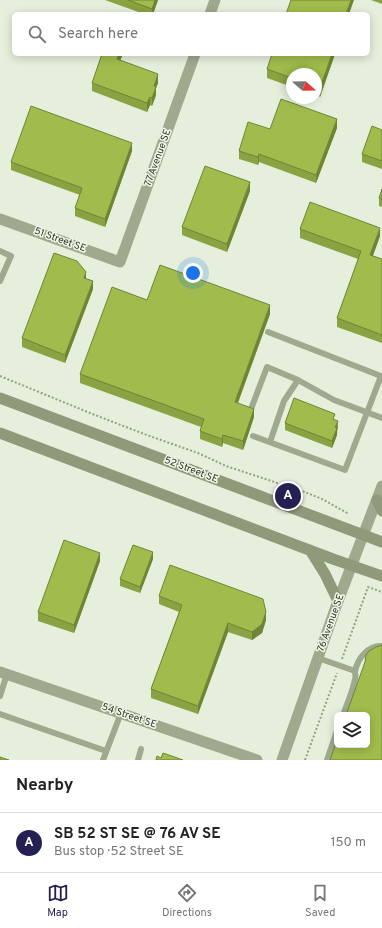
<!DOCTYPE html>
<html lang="en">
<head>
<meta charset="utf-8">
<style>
  :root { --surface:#fff; --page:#f6f6f6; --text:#222; --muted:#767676; --line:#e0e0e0; --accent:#242152 }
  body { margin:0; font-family:Overpass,sans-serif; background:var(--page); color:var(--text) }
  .controls { position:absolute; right:12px; bottom:12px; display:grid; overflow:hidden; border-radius:6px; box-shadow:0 2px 10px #0003 }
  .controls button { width:36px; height:36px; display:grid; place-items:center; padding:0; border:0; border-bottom:1px solid var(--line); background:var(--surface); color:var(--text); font:20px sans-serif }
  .compass { position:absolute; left:286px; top:68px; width:36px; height:36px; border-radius:50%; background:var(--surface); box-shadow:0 2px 10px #0003; rotate:110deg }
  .you { position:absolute; left:193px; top:273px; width:14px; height:14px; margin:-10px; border:3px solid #fff; border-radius:50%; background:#1a73e8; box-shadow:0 0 0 6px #1a73e833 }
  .badge { display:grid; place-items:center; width:26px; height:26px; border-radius:50%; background:var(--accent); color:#fff; font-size:13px; font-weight:700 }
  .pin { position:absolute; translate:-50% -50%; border:2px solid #fff; box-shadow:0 1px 4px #0006 }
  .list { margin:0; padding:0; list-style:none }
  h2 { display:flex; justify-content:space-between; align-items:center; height:52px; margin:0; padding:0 16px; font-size:17px }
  h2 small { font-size:13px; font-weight:400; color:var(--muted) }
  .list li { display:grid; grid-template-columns:26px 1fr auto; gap:12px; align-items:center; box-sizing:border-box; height:60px; padding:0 16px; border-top:1px solid var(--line) }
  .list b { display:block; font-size:15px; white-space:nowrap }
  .list p { margin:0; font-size:13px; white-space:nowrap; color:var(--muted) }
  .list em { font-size:13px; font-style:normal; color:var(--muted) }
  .icon { flex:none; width:22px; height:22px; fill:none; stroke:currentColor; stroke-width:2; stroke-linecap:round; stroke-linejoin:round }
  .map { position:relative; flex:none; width:382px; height:760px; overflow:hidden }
  .search { position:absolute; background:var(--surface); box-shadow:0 2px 10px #0003; left:12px; right:12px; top:12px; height:44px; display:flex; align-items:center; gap:10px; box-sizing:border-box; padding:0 14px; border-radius:6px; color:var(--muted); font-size:15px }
  .sheet { height:112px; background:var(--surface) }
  nav { display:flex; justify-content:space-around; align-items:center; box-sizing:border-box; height:56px; border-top:1px solid var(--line); background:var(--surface); font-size:11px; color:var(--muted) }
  nav a { display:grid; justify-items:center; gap:2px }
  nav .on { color:var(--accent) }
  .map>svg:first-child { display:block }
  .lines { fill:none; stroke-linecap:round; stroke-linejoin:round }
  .path { stroke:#94a083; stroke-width:2; stroke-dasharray:2 2; stroke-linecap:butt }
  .service { stroke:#9ea98e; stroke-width:6 }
  .minor { stroke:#9ea98e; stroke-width:11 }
  .secondary { stroke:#8e9a7a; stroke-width:11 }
  .wall { fill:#8aa241 }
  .shaded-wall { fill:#718435 }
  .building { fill:#a1bc4c; stroke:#718435 }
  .labels { text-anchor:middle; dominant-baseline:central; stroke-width:3; stroke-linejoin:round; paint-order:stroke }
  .street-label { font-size:10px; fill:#303428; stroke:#eff8e7 }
</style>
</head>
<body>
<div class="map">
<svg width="382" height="760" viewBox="0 0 382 760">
  <rect width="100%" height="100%" fill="#e5efdb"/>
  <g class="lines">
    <path class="path" d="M0 376 90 413 144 434 198 453 226 466 305 492 322 499 349 514
      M342 659 368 587 382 592
      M305 760 337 673"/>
    <path class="service" d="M0 251 11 256 0 281
      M251 409 267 367 298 380 334 400 382 418
      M253 436 345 470 381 376 268 332
      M270 442 284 401 298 380
      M318 658 355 671
      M0 696 7 674
      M0 714 106 751
      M343 715C347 704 353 691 355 679 356 678 355 673 355 672 357 659 368 645 382 646
      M103 760 121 713
      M138 760 141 749
      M327 760 337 731"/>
    <path class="minor" d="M210 14 215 0
      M0 219 120 262 195 54
      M0 672 257 760
      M282 760 338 601 382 486"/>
    <path class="secondary" d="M0 398 382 542
      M0 433 333 559 382 576
      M377 500 382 511
      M310 550 325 574 338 601"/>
  </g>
  <path class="wall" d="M105 0H158L153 14H144Z
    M371 0H382V4Z
    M102 54H123L120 60 158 83 156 88V95L152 106 150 105 147 112 92 91V83Z
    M272 54H335L320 97 316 95V74H292V87L267 78V69Z
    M337 128 316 183 259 162 258 165 239 159V151L270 129Z
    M382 130V169L362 162V154Z
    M132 151 105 227 75 216V208L80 195 11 170V162Z
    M382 189V207L379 206V198Z
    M250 191 227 252 182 235V227Z
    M300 229 380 236 373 256 382 259V343L337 327V318L358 259 300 238Z
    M86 279 93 289 65 363 22 347V338Z
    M270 314 238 403 254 417 243 450 223 443 222 447 200 439V431L201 427 80 383V374Z
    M335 420 338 427 337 430V435L332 448 285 430V423Z
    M153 559 140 593 120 586V579Z
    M100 561 74 633 38 621V612Z
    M159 596 266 620 262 633 252 640 228 632 198 714 151 698V689L179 612 159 604Z"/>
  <path class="shaded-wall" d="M155 0H158L153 14H152V9Z
    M351 0H354L349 14H346Z
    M119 54H123L117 68V59Z
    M332 54H335L320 97V88Z
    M158 74V83L156 88V95L152 106V98L154 86Z
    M150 97V105L147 112V103Z
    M337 119V128L316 183V175Z
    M132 143V151L105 227V219Z
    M259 154V162L258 165V157Z
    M250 182V191L227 252V244Z
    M380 228V236L370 263V255Z
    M86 272V280L84 278Z
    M93 281V289L65 363V355Z
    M270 305V314L235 410V402Z
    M254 409V417L243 450V441Z
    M338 421 337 435 332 448V441L335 427Z
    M223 435V443L222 447V439Z
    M153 552V559L140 593V587Z
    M100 553V561L74 633V625Z
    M266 612V620L262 633 252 640V632Z
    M228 623V632L198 714V706Z"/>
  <path class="building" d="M128 0H155L152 9Z
    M291 0H351L346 14H286Z
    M102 54H119L117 59 158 74 154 86 156 87 152 98 150 97 147 103 92 83Z
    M272 54H332L320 88 316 87V74H292V78L267 69Z
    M281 99 337 119 316 175 259 154 258 157 239 151 248 122 270 129Z
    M31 106 132 143 105 219 75 208 82 188 11 162Z
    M372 126 382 130V161L362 154Z
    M205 166 250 182 227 244 182 227Z
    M382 189V199L379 198Z
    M310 202 380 228 370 255 382 259V335L337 318 361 251 300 229Z
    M54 253 77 261 86 272 84 278 93 281 65 355 22 338Z
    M160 265 270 305 235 402 254 409 243 441 223 435 222 439 200 431 204 419 80 374 112 287 147 300Z
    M294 398 335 414 333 419 338 421 335 427 337 428 332 441 285 423Z
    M64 540 100 553 74 625 38 612Z
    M133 545 153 552 140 587 120 579Z
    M170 565 263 599 266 612 262 624 252 632 228 623 198 706 151 689 182 605 159 596Z
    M382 645V760H330L337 740V745H367V715H346L365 662 366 655 369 651 376 647Z
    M163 753 183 760H156L157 756 161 758Z
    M0 757 9 760H0Z"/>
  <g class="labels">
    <g class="street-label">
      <text transform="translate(158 158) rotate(-70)">77 Avenue SE</text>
      <text transform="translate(60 240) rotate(20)">51 Street SE</text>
      <text transform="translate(191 470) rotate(21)">52 Street SE</text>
      <text transform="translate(331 623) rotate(-70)">76 Avenue SE</text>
      <text transform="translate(129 716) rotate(19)">54 Street SE</text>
    </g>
  </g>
</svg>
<div class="controls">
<button><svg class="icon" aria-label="layers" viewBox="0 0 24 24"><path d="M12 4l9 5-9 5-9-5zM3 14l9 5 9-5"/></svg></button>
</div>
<svg class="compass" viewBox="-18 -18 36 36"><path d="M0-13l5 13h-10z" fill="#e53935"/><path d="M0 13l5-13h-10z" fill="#767676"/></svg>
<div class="you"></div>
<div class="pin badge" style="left:288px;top:496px">A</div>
<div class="search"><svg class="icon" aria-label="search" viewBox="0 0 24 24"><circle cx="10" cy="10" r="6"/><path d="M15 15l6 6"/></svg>Search here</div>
</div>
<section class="sheet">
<h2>Nearby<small></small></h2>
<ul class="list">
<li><span class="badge">A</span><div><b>SB 52 ST SE @ 76 AV SE</b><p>Bus stop · 52 Street SE</p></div><em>150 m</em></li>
</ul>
</section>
<nav>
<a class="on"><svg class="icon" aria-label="map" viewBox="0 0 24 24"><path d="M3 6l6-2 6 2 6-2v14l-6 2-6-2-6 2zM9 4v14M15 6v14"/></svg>Map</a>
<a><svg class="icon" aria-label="directions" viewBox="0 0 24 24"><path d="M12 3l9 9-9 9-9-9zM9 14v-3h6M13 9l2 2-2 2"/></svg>Directions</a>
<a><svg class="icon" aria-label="saved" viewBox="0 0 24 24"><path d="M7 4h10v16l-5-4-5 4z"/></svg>Saved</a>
</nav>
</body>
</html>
